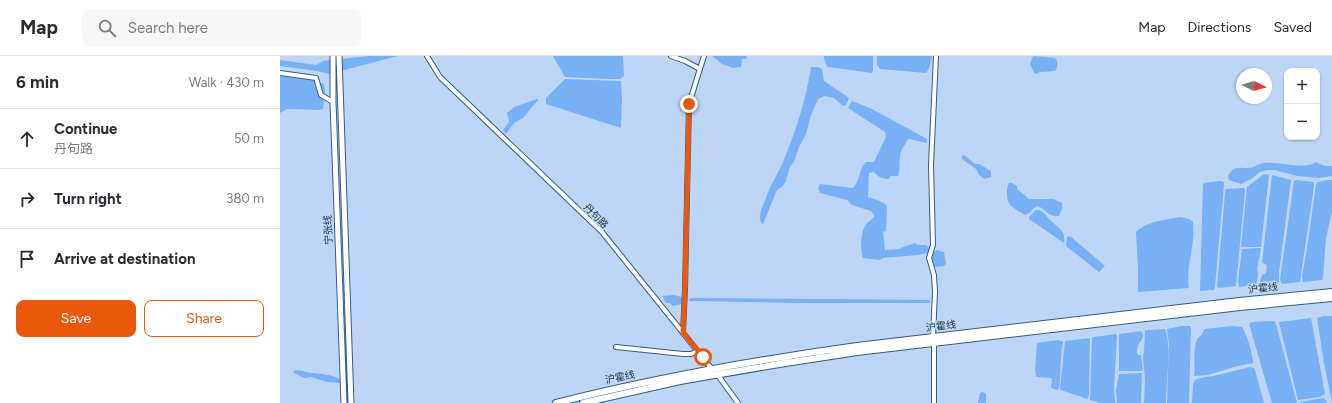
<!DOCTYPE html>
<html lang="en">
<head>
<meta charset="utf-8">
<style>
  :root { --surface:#fff; --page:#f7f7f7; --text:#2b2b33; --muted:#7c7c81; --line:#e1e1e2; --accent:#ea580c }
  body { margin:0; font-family:Figtree,"Noto Sans SC",sans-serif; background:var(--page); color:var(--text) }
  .controls { position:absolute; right:12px; top:12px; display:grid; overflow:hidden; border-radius:8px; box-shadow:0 1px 3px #0004 }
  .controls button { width:36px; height:36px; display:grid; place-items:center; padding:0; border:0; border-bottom:1px solid var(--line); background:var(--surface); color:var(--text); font:20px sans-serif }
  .compass { position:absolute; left:956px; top:12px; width:36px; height:36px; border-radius:50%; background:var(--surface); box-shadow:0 1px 3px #0004; rotate:95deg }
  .stop { position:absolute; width:12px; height:12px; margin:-9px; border:3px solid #ea580c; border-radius:50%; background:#fff }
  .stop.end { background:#ea580c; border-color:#fff; box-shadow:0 1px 4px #0008 }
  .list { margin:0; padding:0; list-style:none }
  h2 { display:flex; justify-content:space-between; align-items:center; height:52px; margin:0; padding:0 16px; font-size:17px }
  h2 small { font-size:13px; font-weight:400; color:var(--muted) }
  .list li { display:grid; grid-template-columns:26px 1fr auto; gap:12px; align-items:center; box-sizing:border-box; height:60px; padding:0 16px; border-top:1px solid var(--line) }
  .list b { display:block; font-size:15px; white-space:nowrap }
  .list p { margin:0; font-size:13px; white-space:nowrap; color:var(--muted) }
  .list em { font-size:13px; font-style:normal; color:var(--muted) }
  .actions { display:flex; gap:8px; padding:12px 16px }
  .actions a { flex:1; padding:9px 0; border:1px solid var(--accent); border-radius:8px; text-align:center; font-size:14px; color:var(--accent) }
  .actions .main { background:var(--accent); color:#fff }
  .icon { flex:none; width:22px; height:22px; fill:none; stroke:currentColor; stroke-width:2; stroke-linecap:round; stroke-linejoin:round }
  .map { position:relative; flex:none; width:1052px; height:347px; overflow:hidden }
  header { display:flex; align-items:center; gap:24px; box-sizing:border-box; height:56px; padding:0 20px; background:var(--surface); border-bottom:1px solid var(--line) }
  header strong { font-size:19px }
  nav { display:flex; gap:22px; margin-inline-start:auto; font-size:14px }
  .search { width:280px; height:36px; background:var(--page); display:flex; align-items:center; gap:10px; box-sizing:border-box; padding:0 14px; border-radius:8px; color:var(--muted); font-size:15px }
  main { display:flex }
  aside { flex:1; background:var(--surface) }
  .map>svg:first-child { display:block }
  .water { fill:#77b0f5 }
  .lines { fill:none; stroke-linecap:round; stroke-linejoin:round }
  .minor-casing { stroke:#365b87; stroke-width:6 }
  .major-casing { stroke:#365b87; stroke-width:7 }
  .highway-casing { stroke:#365b87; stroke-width:8 }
  .minor { stroke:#fff; stroke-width:4 }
  .major { stroke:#fff; stroke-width:5 }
  .highway { stroke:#fff; stroke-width:6 }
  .route { stroke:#ea580c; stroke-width:5 }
  .labels { text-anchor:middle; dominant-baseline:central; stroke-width:3; stroke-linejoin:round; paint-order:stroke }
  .street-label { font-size:10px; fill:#223246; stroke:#bed6f5 }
</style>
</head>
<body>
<header>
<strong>Map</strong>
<div class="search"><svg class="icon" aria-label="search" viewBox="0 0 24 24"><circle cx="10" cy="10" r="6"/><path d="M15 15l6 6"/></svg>Search here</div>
<nav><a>Map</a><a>Directions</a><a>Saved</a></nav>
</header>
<main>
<aside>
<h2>6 min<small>Walk · 430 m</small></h2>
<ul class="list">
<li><svg class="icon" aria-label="ahead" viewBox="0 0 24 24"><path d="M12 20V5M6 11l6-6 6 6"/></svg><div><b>Continue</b><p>丹句路</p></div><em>50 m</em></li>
<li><svg class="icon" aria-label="right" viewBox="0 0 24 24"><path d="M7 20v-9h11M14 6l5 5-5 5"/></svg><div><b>Turn right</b></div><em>380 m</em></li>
<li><svg class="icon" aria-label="arrive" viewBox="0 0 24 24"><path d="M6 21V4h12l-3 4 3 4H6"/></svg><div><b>Arrive at destination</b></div></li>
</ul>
<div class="actions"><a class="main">Save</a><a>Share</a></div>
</aside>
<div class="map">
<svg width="1052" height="347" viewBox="0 0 1052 347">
  <rect width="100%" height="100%" fill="#bed6f5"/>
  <path class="water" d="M89 0H118L49 18 37 15 0 10V4L36 9 43 5Z
    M273 0H343L344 20 340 23H326L285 21Z
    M432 0H466L467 2 465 3H462L461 11 453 12 442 8Z
    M544 0H593V14L592 17 548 11 545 7Z
    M597 0H652C651 5 650 13 646 17L600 13 597 9Z
    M753 0 775 2C778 6 778 9 776 14 770 17 762 14 756 18L754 17 750 8Z
    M531 11H538L542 13 544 25 569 42 566 49 563 50 554 42 544 40 538 43 531 59 526 78 519 91 514 106 510 110 506 125 502 131 497 134 483 168H482C477 161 483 149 486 142 490 129 498 118 503 106 516 75 526 44 531 11Z
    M0 20 36 25 44 28 45 37 43 53 40 54 11 53H7L0 57Z
    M285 23 341 25 342 42 341 72 266 48V42Z
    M257 43 258 44 243 62 234 67 226 78 223 74 229 66 227 57 234 51Z
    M572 45 592 53 647 83V87L629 83 627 84C626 88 624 90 622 93 618 102 621 111 618 120H611L609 123C603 123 598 121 594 116L589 117 588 141C594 143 603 145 607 150L606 175 603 176 605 194 618 193 635 187 638 189H646L654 196 657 194 664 196 666 208 664 210 654 211 651 200 647 197 638 199 603 202 600 204 583 202C580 192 580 176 587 167 589 165 592 163 594 161V159L591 155 572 149 567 144 540 137 538 132 540 128 573 132C580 125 579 113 586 106H594L606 81 605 76 568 52Z
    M684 99 695 108H699L711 115V121L705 123 699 119 696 113 682 103V100Z
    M1035 106 1045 110H1052V120L1039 122 1017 120 995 114H987L980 116 971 123 961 128 949 124 948 120C954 109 959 112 969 112 973 112 976 109 980 108 985 106 991 107 996 107 1005 108 1028 113 1035 106Z
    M984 118 989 119 981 191H961L967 131Z
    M992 119 1011 124 999 216V226L997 228 982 229 980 226 982 219 986 217 987 209 982 207Z
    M1016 124 1034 126V130L1020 226 1002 228 1000 224 1014 125Z
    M1046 124H1052V156L1046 182 1043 222 1042 224 1023 226 1022 221 1028 186 1036 128 1038 126Z
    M940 125 944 126V129L935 231 934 234 920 235 923 129 924 127Z
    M729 127H732L737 130V133L749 143H774L782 147V153L779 160C770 162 765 153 758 150 752 152 750 158 745 159 734 152 727 151 727 137 727 133 727 131 729 127Z
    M964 132 965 135 956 230 938 232 937 230 945 137 946 133Z
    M756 154C764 153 766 161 771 165 779 172 786 175 784 187L749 163V161Z
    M901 161 909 163 913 166C913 171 914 177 913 182 912 199 906 216 909 232L858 236V212L856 176C867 165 886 164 901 161Z
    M790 180 825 210 819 216 786 190 787 181Z
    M978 192H981L977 213 978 219 976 229 959 231 958 225 962 193Z
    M393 239 402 241V248L393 250 390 247H386L382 240Z
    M413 242 649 244 650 245V247H524L410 245 409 243Z
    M1044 260H1052V347L1044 307 1037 262Z
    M1031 262 1045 338 1040 341 1018 344 999 266Z
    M994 265 996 268 1017 347H992L969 268 972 266Z
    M901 270H910L911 271 909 347H887L889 288 887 273Z
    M953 270 962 271C967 278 973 299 973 307L954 311 928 319 914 320C916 309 912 295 917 284 919 280 923 279 924 273Z
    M885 273C892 289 886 328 886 347H864L865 325 863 300 864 296 865 275 867 274Z
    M861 275C866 283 860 284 858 290 857 292 857 295 857 297L858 299H861L863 314 861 315H839V278Z
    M836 278 837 280 834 331 835 347H820L810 344 812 282 814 281Z
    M810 282 809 339 807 343 781 334 780 332 785 285Z
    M778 284 782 285 783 286C780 302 781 317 779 333L777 334 772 332 771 331 772 323 770 322 757 321 756 320 755 314 757 287Z
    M970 311 974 312 975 314 984 347H912L913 328 915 324 920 322 933 320Z
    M15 314C21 314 25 316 31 317 41 318 53 318 61 324V327L47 326 31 321 24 322 14 317 13 316Z
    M862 317 861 347H837L836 334 839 318Z
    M703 336 706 338V347H698L700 337Z
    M1043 342 1045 343 1047 347H1020L1021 346Z"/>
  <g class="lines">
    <defs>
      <path id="minor" d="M147 0 160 21 322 176 432 313
        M391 0 405 5 420 13
        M0 17 36 22 41 39 53 46
        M403 277 405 233 409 48 424 0
        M653 281 655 236 654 219 649 202 653 189 651 109 656 0
        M654 287V347
        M336 291 403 298H411L418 295
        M437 318 458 347"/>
      <path id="major" d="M53 0V46L64 347
        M59 0 71 347"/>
      <path id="highway" d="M276 347C375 322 476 304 577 290L959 245 1052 236
        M303 347 400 325 499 308 577 296 960 251 1052 242"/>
    </defs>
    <use href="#minor" class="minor-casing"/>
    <use href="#major" class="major-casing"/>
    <use href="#highway" class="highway-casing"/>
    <use href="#minor" class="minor"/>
    <use href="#major" class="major"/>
    <use href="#highway" class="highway"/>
  </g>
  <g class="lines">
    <path class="route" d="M409 48 405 233 403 276 423 301"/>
  </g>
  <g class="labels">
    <g class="street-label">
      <text transform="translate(316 160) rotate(45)">丹句路</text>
      <text transform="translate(48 174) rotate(-92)">宁张线</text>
      <text transform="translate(983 232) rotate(-6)">沪霍线</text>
      <text transform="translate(661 270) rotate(-7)">沪霍线</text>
      <text transform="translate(340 321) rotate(-12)">沪霍线</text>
    </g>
  </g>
</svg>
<div class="controls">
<button>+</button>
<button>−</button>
</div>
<svg class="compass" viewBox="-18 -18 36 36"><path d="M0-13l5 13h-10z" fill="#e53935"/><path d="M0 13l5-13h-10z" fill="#7c7c81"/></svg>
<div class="stop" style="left:423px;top:301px"></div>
<div class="stop end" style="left:409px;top:48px"></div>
</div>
</main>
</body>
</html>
